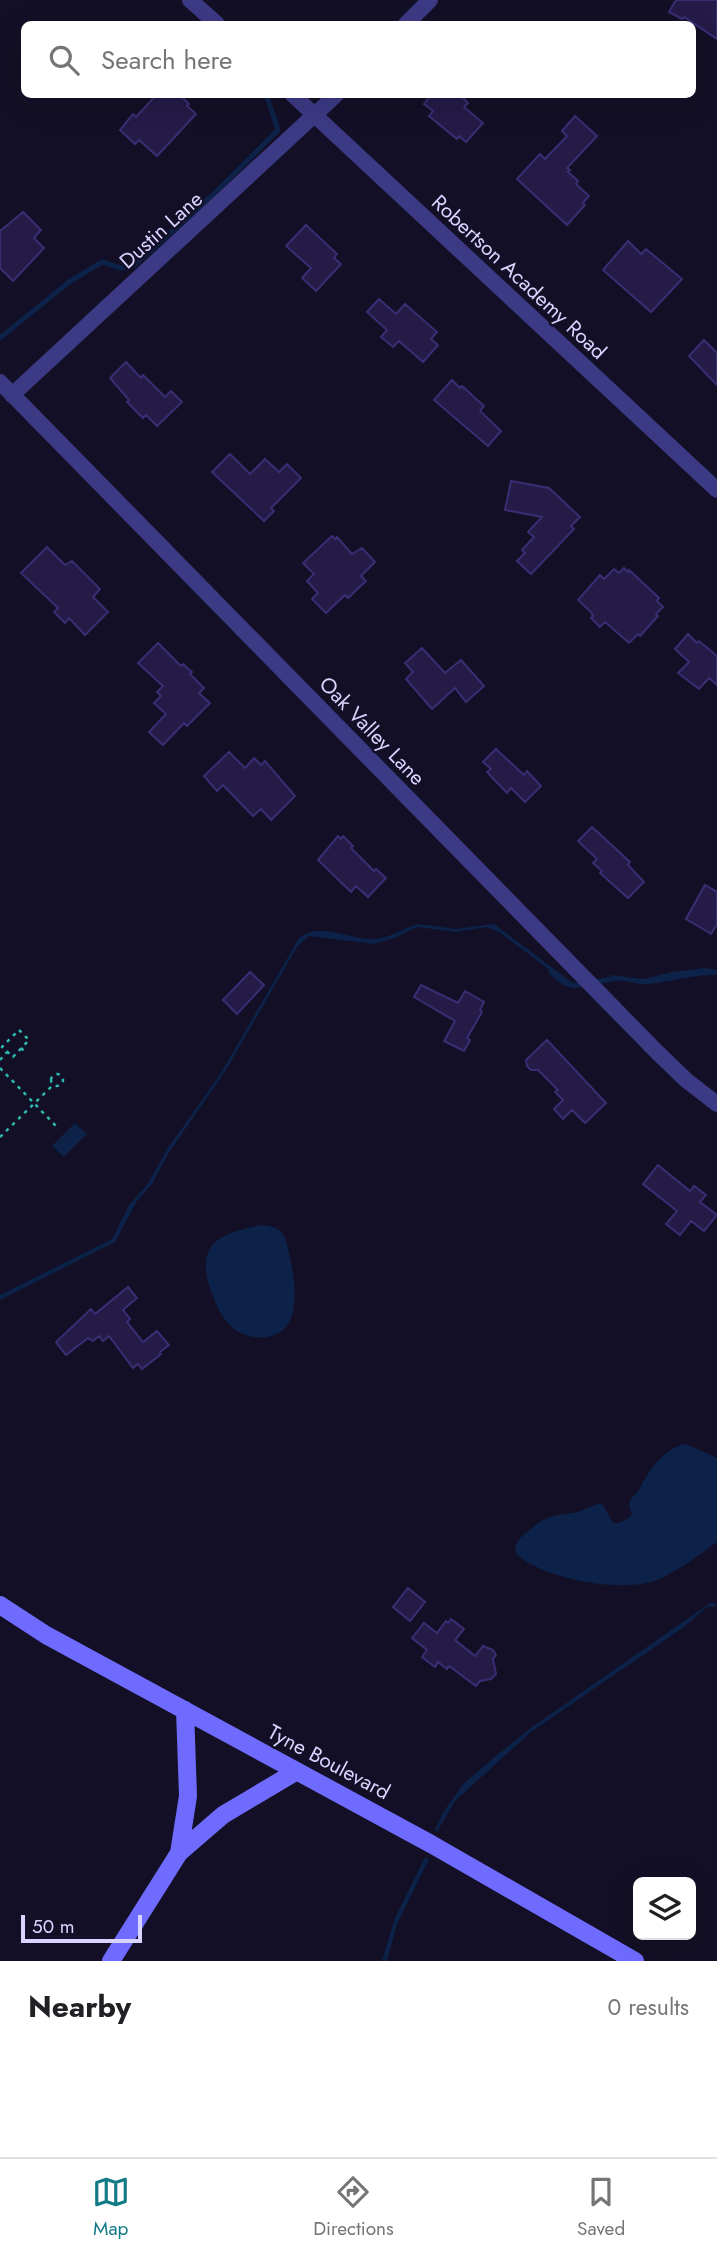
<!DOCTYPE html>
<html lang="en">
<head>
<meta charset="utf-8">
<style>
  :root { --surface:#fff; --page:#f2f2f2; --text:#202124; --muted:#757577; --line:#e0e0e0; --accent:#127987 }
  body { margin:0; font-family:Jost,sans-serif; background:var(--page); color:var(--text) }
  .controls { position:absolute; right:21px; bottom:21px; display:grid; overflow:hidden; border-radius:10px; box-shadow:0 7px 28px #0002 }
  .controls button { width:63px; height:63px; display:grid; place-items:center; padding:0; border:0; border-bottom:2px solid var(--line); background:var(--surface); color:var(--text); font:35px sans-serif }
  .scale { position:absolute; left:21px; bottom:18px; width:121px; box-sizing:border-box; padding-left:7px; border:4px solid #d9d4ff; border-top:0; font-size:19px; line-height:24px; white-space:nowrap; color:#d9d4ff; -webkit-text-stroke:5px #130f26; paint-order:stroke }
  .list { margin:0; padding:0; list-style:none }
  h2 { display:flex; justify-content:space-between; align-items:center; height:91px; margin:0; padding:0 28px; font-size:30px }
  h2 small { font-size:23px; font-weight:400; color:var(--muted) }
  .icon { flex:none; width:38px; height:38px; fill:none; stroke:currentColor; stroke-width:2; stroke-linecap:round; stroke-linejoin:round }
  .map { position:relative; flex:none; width:717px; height:1961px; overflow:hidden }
  .search { position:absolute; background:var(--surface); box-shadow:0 7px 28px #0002; left:21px; right:21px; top:21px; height:77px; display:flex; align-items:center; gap:18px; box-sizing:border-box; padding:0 24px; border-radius:10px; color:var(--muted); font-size:26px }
  .sheet { height:196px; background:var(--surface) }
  nav { display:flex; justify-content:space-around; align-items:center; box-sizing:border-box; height:98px; border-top:2px solid var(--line); background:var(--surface); font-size:19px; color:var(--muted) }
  nav a { display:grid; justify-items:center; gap:4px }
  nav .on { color:var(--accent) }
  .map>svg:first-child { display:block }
  .water { fill:#0c2248 }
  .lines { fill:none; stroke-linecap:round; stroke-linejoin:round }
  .stream { stroke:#0c2248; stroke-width:5 }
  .building { fill:#241b47; stroke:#3b2d73; stroke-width:2 }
  .path { stroke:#2fb8b0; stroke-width:2.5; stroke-dasharray:3.5 5; stroke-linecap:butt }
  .street { stroke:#3d3a85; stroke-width:16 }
  .secondary { stroke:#6f6bff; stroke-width:18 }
  .labels { text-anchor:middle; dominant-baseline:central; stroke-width:5; stroke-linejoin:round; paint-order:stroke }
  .street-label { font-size:21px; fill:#d9d4ff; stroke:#130f26 }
</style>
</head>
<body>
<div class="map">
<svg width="717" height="1961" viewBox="0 0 717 1961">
  <rect width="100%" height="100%" fill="#130f26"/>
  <path class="water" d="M418 924 456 929 494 924 574 984 575 989 499 932 487 927 456 932 417 927 395 938 374 944 309 936 297 947 226 1070 168 1154 152 1184 137 1201 115 1242 0 1300V1295L112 1239 129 1205 147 1185 168 1148 221 1073 299 938C320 921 351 941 376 939 391 937 404 928 418 924Z
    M705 968 717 970V975C693 974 671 982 648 984 636 985 626 980 614 980L609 975 643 979 672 972Z
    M75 1123 87 1134 64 1157 52 1146Z
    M262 1225C270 1226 277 1227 282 1233 287 1239 288 1250 290 1258 297 1289 303 1343 254 1337 233 1334 222 1319 214 1299 193 1247 213 1234 262 1225Z
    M686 1444 717 1458V1542C700 1555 681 1568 662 1578 628 1595 545 1580 516 1554L515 1546 521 1537 541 1521 553 1516 578 1512 599 1503 603 1505 613 1523C619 1524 628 1520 632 1514 631 1512 629 1506 629 1504 630 1497 636 1495 639 1490 648 1471 664 1448 686 1444Z
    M710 1603H714L717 1606 707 1607 684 1627 531 1732 455 1801 437 1832 435 1830 444 1811 464 1783 496 1756 532 1727Z
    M425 1857 429 1859 397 1924 387 1961H382L395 1918Z"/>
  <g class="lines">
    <path class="stream" d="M0 338 69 282 102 262 121 268 133 266 215 193 278 130 266 94
      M551 972C563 983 568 988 585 984
      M594 982 619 978"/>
  </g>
  <path class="building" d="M676 0H717V39L684 17 682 19 669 12Z
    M157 94H179L189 104 187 106 196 114 157 156 139 140 135 144 120 130 133 114 136 117Z
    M432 94H459L468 103 464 107 483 123 466 142 459 136 457 139 429 116 433 111 424 104Z
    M575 116 597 136 567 168 570 170 568 172 578 181 576 184 589 196 583 203 585 205 567 225 517 179 540 154 545 159 567 136 562 131Z
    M23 212 41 230 34 238 44 248 13 281 0 268V231Z
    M306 225 337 254 334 258 341 264 316 291 302 278 311 268 286 246Z
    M628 241 641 254 646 249 682 279 651 312 603 270Z
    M379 299 396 314 405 304 437 332 431 339 438 345 423 362 399 341 393 347 381 337 387 330 367 312Z
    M704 340 717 353V385L689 356Z
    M126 362 141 378 143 375 165 397 171 391 182 402 157 426 146 415 143 418 127 402 129 400 110 378Z
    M452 380 460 388 462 386 484 406 480 411 501 431 488 446 434 400Z
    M230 454 250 474 265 459 279 472 287 464 301 478 271 508 274 511 264 521 212 472Z
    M511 481 549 488 580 517 571 526 574 529 531 574 517 561 525 553 522 550 534 537 528 532 542 517 505 510Z
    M332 536 335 539 337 537 352 554 362 548 375 562 361 576 366 581 348 598 345 595 326 613 312 599 318 593 307 581 314 574 303 563Z
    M47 547 65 565 72 561 100 589 93 597 108 612 85 635 69 618 65 623 54 612 58 608 21 573Z
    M624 568 628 572 629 570 659 598 657 601 663 607 656 614 658 616 640 636 638 634 629 643 605 622 600 627 591 618 593 616 591 612 578 600 600 575 604 579 614 569 619 573Z
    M688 634 697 643 699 641 717 656V685L709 678 699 689 678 673 689 662 675 649Z
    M158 643 181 666 183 664 192 672 190 674 204 688 199 693 210 703 187 726 184 723 163 745 149 732 166 714 154 703 161 696 157 692 163 686 138 663Z
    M422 648 445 673 461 660 484 686 466 702 455 688 432 709 406 679 413 672 405 663Z
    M496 749 524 775 527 771 541 786 525 802 511 788 507 793 487 772 491 769 483 762Z
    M229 752 245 768 254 758 261 765 265 761 295 796 271 820 261 809 253 816 223 785 217 791 204 776Z
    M592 827 630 862 628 865 644 882 628 898 600 873 602 871 593 863 597 859 578 841Z
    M338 836 341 839 343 836 353 846 351 848 374 871 376 869 386 878 368 897 356 886 351 892 318 860Z
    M705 885 717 892V924L711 934 686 919Z
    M250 972 264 985 237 1014 223 1000Z
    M421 985 458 1003 465 991 484 1002 480 1010 482 1012 467 1038 470 1040 464 1051 444 1041 455 1021 414 997Z
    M547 1040 606 1103 585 1123 572 1110 563 1119 554 1109 563 1100 555 1092 558 1090 538 1070H531L527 1066 526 1060Z
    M658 1165 690 1191 694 1186 706 1195 700 1202 717 1215 704 1231 691 1221 680 1235 666 1224 677 1211 643 1184Z
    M128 1287 137 1298 123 1310 130 1319 127 1322 143 1342 157 1331 169 1345 160 1352 161 1354 142 1369 138 1364 133 1368 109 1336 103 1341 99 1336 93 1341 88 1338 66 1355 56 1342 91 1309 95 1314Z
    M408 1588 425 1602 410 1621 393 1607Z
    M451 1619 464 1629 455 1640 475 1656 483 1646 493 1650 496 1655 493 1659 496 1674 491 1679 480 1681 476 1686 449 1666 447 1669 438 1662 435 1667 422 1657 427 1650 412 1638 424 1623 437 1633 446 1621 448 1623Z"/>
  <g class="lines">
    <path class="path" d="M19 1030 29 1040 13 1057 2 1047Z
      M21 1048 27 1054
      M0 1060 7 1052
      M0 1068 57 1127
      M51 1080a6 6 0 1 1 12 0a6 6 0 1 1-12 0Z
      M0 1137 53 1085"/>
    <path class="street" d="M190 0 217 24
      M406 24 430 0
      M292 94 717 490
      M0 382 656 1051 686 1080 717 1104
      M12 395 337 94"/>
    <path class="secondary" d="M0 1605 46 1635 431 1844 635 1961
      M179 1853 188 1796 185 1710
      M111 1961 179 1853 223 1815 297 1771"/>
  </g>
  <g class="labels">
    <g class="street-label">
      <text transform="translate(161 230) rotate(-42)">Dustin Lane</text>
      <text transform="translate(519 277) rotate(43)">Robertson Academy Road</text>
      <text transform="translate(372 731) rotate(46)">Oak Valley Lane</text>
      <text transform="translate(329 1762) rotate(28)">Tyne Boulevard</text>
    </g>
  </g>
</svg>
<div class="controls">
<button><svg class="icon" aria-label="layers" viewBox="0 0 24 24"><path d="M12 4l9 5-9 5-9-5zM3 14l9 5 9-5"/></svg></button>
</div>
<div class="scale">50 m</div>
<div class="search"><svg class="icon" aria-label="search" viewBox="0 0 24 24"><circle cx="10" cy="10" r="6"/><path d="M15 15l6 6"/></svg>Search here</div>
</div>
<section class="sheet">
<h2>Nearby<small>0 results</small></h2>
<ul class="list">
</ul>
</section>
<nav>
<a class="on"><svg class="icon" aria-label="map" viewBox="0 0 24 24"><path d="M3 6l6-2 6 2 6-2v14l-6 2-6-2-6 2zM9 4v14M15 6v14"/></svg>Map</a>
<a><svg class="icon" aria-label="directions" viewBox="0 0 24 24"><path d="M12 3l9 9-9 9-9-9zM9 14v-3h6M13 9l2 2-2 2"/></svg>Directions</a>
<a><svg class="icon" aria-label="saved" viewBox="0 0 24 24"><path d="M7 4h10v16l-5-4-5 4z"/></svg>Saved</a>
</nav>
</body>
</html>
